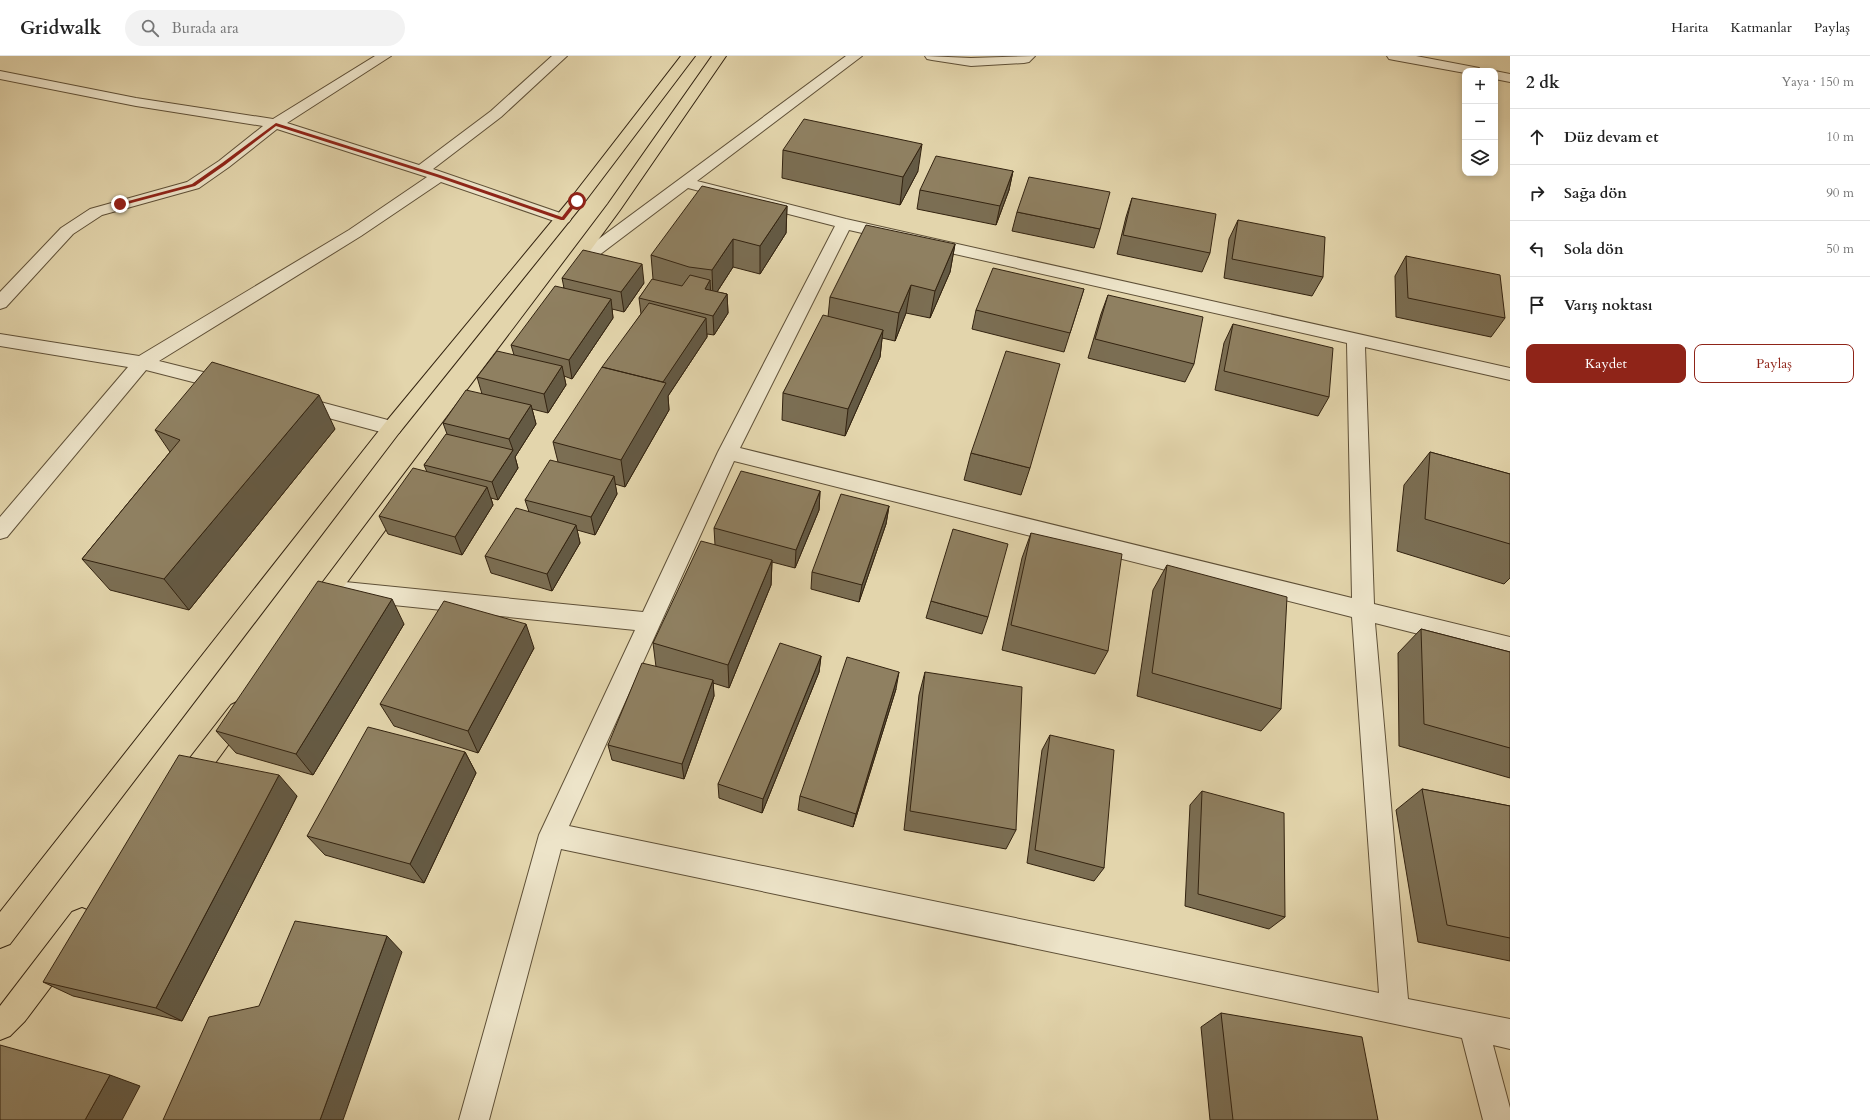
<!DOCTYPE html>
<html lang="tr">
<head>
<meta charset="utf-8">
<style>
  :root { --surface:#fff; --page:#f2f2f2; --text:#222; --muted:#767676; --line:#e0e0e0; --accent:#8f2418 }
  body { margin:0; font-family:Cardo,serif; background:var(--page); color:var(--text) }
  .controls { position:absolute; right:12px; top:12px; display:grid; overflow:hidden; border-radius:8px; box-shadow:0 2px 6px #0003 }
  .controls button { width:36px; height:36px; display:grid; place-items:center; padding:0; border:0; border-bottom:1px solid var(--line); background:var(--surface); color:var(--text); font:20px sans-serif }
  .stop { position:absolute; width:12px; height:12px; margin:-9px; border:3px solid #8f2418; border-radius:50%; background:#fff }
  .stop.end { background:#8f2418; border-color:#fff; box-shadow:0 1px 4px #0008 }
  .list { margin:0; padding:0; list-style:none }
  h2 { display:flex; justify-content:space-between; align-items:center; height:52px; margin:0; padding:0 16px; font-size:17px }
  h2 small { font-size:13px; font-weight:400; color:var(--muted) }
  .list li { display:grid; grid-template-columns:26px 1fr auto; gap:12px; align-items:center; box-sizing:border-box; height:56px; padding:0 16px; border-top:1px solid var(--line) }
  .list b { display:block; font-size:15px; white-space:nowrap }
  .list em { font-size:13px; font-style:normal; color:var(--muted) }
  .actions { display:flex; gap:8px; padding:12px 16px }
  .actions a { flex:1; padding:9px 0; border:1px solid var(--accent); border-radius:8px; text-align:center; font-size:14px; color:var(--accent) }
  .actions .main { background:var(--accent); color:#fff }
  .icon { flex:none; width:22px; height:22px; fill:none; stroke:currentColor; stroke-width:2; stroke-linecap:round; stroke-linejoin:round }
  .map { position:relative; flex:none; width:1510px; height:1064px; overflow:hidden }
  header { display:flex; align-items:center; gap:24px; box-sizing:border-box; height:56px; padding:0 20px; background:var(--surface); border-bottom:1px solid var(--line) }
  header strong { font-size:19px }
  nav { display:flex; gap:22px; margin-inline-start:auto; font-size:14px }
  .search { width:280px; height:36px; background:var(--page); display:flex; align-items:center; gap:10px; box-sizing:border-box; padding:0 14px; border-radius:22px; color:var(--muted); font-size:15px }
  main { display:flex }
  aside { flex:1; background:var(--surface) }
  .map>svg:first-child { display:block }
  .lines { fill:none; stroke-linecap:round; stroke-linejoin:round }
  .minor-casing { stroke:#5f5037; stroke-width:2 }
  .major-casing { stroke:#332310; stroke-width:2 }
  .minor { fill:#ede4c9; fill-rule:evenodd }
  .major { fill:#e3d5ac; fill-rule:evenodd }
  .wall { fill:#7b6e53; stroke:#332310 }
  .shaded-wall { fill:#645a44; stroke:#332310 }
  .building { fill:#8f8061; stroke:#332310 }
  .route { fill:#8f2418 }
</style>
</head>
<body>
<header>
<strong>Gridwalk</strong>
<div class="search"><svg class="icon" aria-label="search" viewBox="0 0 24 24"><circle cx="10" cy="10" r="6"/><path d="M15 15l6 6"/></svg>Burada ara</div>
<nav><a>Harita</a><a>Katmanlar</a><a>Paylaş</a></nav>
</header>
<main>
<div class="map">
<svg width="1510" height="1064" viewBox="0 0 1510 1064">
  <rect width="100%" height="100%" fill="#e3d5ac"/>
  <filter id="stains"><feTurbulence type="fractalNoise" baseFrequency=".005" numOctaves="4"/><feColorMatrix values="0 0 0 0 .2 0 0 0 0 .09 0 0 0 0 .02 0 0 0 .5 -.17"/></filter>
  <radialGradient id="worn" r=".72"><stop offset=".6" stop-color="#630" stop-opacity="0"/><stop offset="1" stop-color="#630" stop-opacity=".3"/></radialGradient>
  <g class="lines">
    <defs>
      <path id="minor" d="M375 0H391L287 67 419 109 491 55 552 0H567L501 61 433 113 569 160 571 163 569 166 563 168 557 166 441 126 361 180 159 305 235 324 237 329 235 334 228 335 146 314 7 481 0 483V461L128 311 0 290V278L139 300 349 174 427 121 277 73 229 111 199 132 102 159 73 178 6 251 0 253V236L61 172 90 153 187 126 219 105 263 70 136 50 0 23V15L136 42 273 63Z
        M846 0H862L697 125 846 163 1510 312V324L1365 291 1374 548 1510 581V601L1375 567 1408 943 1510 963V993L1493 989 1510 1052V1064H1483L1462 982 561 793 489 1064H459L539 779 635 574 335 543 327 540 324 534 327 528 335 525 643 556 718 396 835 170 688 132 574 218 568 219 562 218 560 214 562 210ZM849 174 1347 287 1352 542 740 392ZM734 405 1352 561 1379 937 569 770Z
        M925 0 971 2 1035 0 1029 6 1024 7 971 10 932 4 927 3Z
        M1387 0H1416L1474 11 1479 12 1481 15H1465V17L1394 4 1389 3Z
        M1494 15H1495L1510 18V26L1495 23Z
        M298 340 399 367 402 372 399 377 392 379 291 352 288 347 291 342Z"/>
      <path id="major" d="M681 0H695L583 148 399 377 10 888 0 892V856L385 367 571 142Z
        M712 0H726L620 154 323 559 315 562 307 559 304 553 307 547 608 148Z
        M239 645 247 649 251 656 247 663 194 736 185 740 176 736 172 728 176 720 231 649Z
        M82 852 92 856 96 866 92 876 25 965 10 980 0 984V950L72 856Z"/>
    </defs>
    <use href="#minor" class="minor-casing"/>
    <use href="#major" class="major-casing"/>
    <use href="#minor" class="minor"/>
    <use href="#major" class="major"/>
  </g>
  <path class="wall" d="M783 94 918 115 900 149 782 122Z
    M1013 115 1009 134 996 169 917 153 920 134Z
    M1132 142 1210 197 1202 216 1117 198 1126 161Z
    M787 150 786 177 760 218 733 211 717 236 727 238 728 257 714 279 707 278V281L668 340 669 354 625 431 615 428 617 438 595 479 577 474 580 487 552 535 491 517 485 500 529 456 525 444 558 406 553 386 641 258 639 242 653 223 651 199Z
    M1017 156 1100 173 1094 192 1012 175Z
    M1238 164 1323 221 1312 240 1224 222 1229 183Z
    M955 188 950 216 930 262 906 257 895 285 882 282 880 301 845 380 782 364 783 337 828 261 830 241Z
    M1406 200 1505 262 1491 281 1396 261 1395 220Z
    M562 222 644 227 624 256 612 253 613 262 572 323 564 320 566 329 548 357 532 353 536 368 515 401 518 412 498 444 491 442 493 449 462 499 388 478 379 460 427 416 424 409 447 378 443 367 482 338 477 321 514 299 511 289 564 232Z
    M1084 233 1064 296 972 273 976 254Z
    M1108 239 1194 308 1185 326 1088 302 1101 258Z
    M1233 268 1329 341 1318 360 1215 334 1224 287Z
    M335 373 189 554 110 534 82 503 170 396 155 374Z
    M1430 396 1510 418V522L1504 528 1397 495 1404 429Z
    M971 397 1030 412 1021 439 964 424Z
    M820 435 819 454 795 512 772 506 771 529 729 632 713 627 714 640 684 723 612 704 608 689 656 611 653 587 715 489 714 472Z
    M889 450 886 468 859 546 811 533 812 516Z
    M1031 477 1108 595 1095 618 1002 594 1022 502Z
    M1167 509 1281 653 1261 675 1137 640 1153 534Z
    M931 545 988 561 982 578 926 562Z
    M404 568 313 719 236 697 216 675Z
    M1421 573 1510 596V722L1399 690 1398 597Z
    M534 592 478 697 394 670 380 648Z
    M821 600 819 616 762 757 719 742 718 728Z
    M925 616 1016 774 1006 793 904 774 919 639Z
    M896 633 853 771 798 754 800 740Z
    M1050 679 1104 812 1094 825 1027 807 1042 694Z
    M465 696 476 717 424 827 325 799 307 780Z
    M1422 733 1510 750V905L1418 886 1396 754Z
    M1202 735 1285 861 1269 873 1185 850 1190 749Z
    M297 740 182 965 73 940 43 926Z
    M1221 957 1378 1064H1210L1201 971Z"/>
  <path class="shaded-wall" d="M922 88 918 115 900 149 903 121Z
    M1013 115 1009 134 996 169 1000 150Z
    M787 150 786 177 760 218V190Z
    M733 183V211L713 242 712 214Z
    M955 188 950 216 930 262 935 235Z
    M642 208 644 227 624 256 621 236Z
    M710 224 711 243 705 233Z
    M911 229 906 257 895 285 899 257Z
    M727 238 728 257 714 279 713 260Z
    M611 243 613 262 572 323 569 304Z
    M706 262 707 281 668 340 669 354 625 431 621 404 661 328Z
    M883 274 880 301 845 380 848 353Z
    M562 310 566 329 548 357 544 338Z
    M319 339 335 373 189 554 164 523Z
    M531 349 536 368 515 401 518 412 498 444 492 426 513 394 509 383Z
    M614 420 617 438 595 479 591 461Z
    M487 431 493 449 462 499 455 481Z
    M820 435 819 454 795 512 796 494Z
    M889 450 886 468 859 546 862 529Z
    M576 469 580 487 552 535 547 518Z
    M772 504 771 529 729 632 728 609Z
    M392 543 404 568 313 719 296 698Z
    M526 568 534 592 478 697 468 675Z
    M821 600 819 616 762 757 763 743Z
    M899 616 896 633 853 771 856 758Z
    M713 624 714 640 684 723 682 708Z
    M465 696 476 717 424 827 410 808Z
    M279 719 297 740 182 965 156 952Z
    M387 880 402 896 343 1064H320Z
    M110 1019 140 1030 122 1064H85Z"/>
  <path class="building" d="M804 63 922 88 903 121 783 94Z
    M936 100 1013 115 1000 150 920 134Z
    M1029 121 1110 136 1100 173 1017 156Z
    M702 130 787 150 760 190 733 183 712 214 689 211 651 199Z
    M1132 142 1216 158 1210 197 1123 179Z
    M1238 164 1325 181 1323 221 1232 203Z
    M866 169 955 188 935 235 911 229 899 257 830 241Z
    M583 194 642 208 621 236 562 222Z
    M1406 200 1500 219 1505 262 1408 242Z
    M993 212 1084 233 1070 277 976 254Z
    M690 219 710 224 705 233 727 238 713 260 639 242 652 223 682 230Z
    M555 230 611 243 569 304 511 289Z
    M1108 239 1203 261 1194 308 1095 283Z
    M649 247 706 262 663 326 602 311Z
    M823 259 883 274 848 353 783 337Z
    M1233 268 1333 292 1329 341 1224 315Z
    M497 295 562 310 544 338 477 321Z
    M1006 295 1060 308 1030 412 971 397Z
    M212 306 319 339 164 523 82 503 180 384 155 374Z
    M602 311 666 327 621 404 553 386Z
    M466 334 531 349 509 383 443 367Z
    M446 378 513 394 492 426 424 409Z
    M1430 396 1510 418V488L1425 463Z
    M550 404 614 420 591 461 525 444Z
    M413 412 487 431 455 481 379 460Z
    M741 415 820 435 796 494 714 472Z
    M841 438 889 450 862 529 812 516Z
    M516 452 576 469 547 518 485 500Z
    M953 473 1008 488 988 561 931 545Z
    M1031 477 1122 498 1108 595 1011 569Z
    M701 485 772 504 728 609 653 587Z
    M1167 509 1287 541 1281 653 1152 617Z
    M318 525 392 543 296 698 216 675Z
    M444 545 526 568 468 675 380 648Z
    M1421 573 1510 596V692L1424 668Z
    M780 587 821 600 763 743 718 728Z
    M847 601 899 616 856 758 800 740Z
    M642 607 713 624 682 708 608 689Z
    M925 616 1022 631 1016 774 910 755Z
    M368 671 465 696 410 808 307 780Z
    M1050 679 1114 694 1104 812 1035 794Z
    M179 699 279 719 156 952 43 926Z
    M1422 733 1510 750V882L1447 869Z
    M1202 735 1284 757 1285 861 1198 838Z
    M295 865 387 880 320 1064H163L209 961 259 950Z
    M1221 957 1362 981 1378 1064H1233Z
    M0 989 110 1019 85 1064H0Z"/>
  <path class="route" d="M276 67 440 119 562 161 575 144 579 145 564 164H561L437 121 276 70 225 109 195 130 120 150 117 148 192 128 222 107Z"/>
  <rect width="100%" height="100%" filter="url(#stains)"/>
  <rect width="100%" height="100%" fill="url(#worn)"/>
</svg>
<div class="controls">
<button>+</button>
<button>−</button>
<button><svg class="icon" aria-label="layers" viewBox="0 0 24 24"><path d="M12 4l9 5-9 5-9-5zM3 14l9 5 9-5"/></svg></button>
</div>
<div class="stop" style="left:577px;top:145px"></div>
<div class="stop end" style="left:120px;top:148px"></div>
</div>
<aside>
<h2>2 dk<small>Yaya · 150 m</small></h2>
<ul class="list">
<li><svg class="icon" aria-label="ahead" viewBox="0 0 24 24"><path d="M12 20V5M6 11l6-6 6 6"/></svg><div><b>Düz devam et</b></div><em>10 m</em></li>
<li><svg class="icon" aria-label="right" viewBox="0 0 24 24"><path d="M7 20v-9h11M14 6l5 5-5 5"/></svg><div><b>Sağa dön</b></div><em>90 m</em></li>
<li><svg class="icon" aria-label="left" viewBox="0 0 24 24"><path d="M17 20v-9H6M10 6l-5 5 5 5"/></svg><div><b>Sola dön</b></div><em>50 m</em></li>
<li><svg class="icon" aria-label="arrive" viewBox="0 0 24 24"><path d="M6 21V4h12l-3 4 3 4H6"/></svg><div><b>Varış noktası</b></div></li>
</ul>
<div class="actions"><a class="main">Kaydet</a><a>Paylaş</a></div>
</aside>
</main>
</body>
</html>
